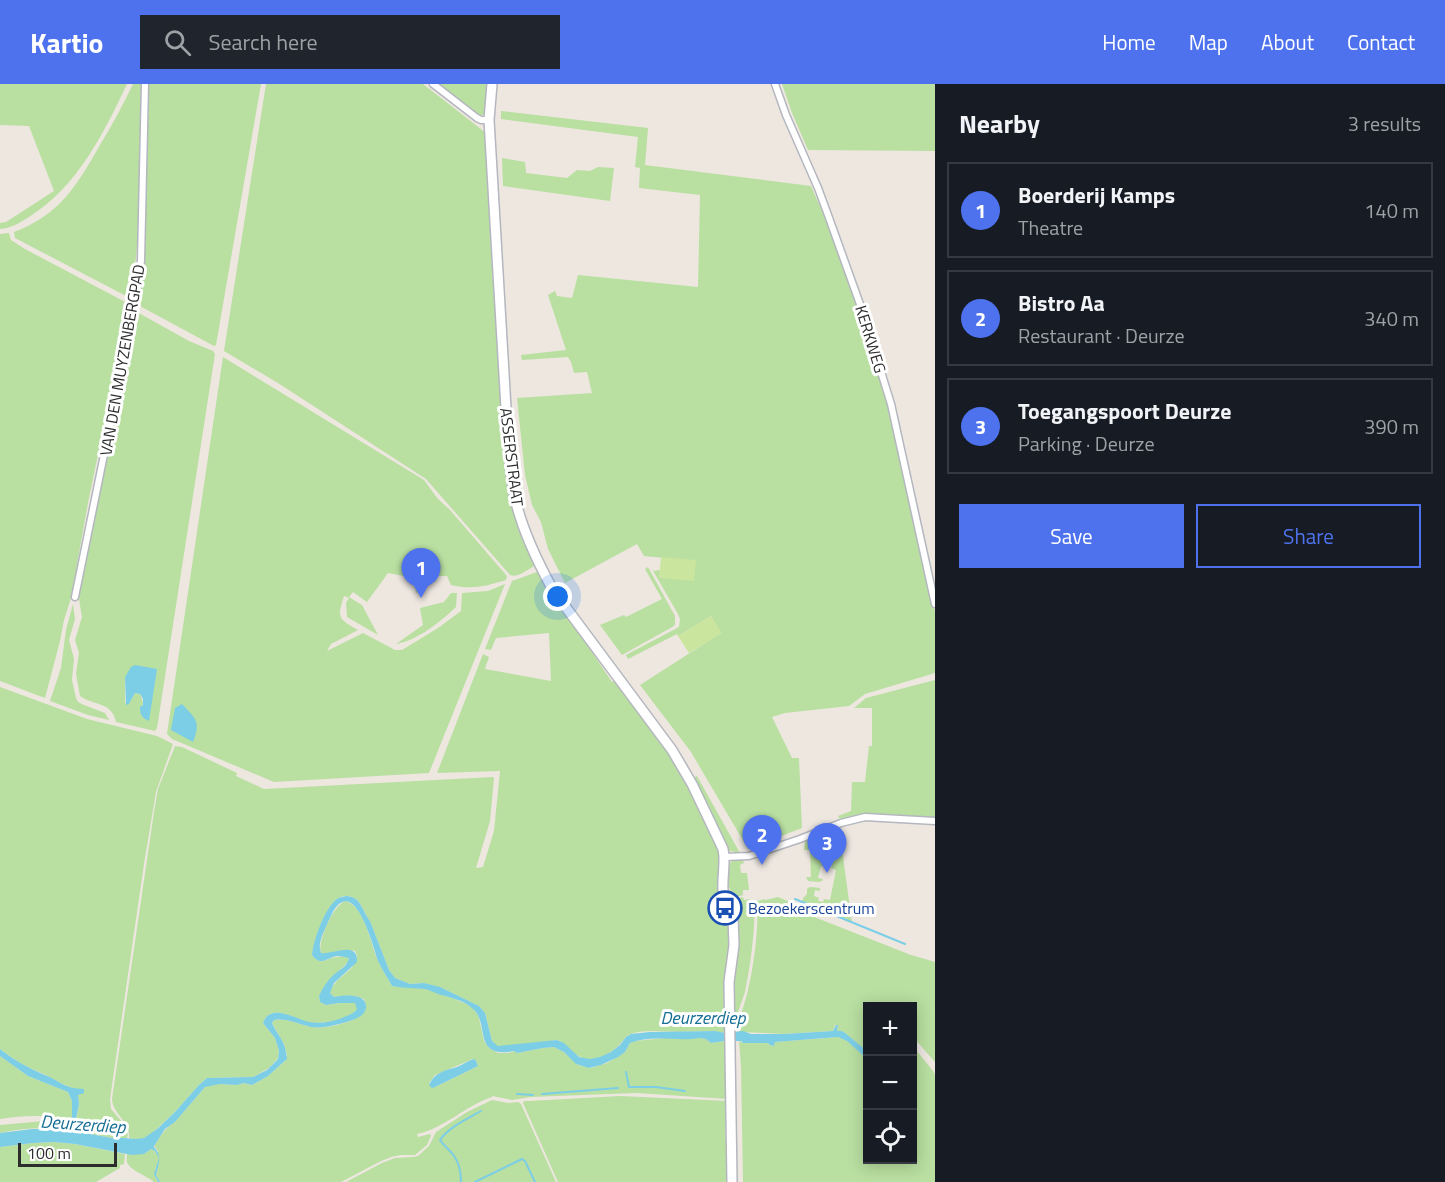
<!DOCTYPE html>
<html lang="en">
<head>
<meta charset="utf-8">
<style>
  :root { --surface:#171b24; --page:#20242c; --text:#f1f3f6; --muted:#9ea1a6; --line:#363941; --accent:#4e72ed }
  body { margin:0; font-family:"Titillium Web",sans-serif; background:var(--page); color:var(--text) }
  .controls { position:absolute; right:18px; bottom:18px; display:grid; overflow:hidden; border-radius:0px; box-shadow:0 3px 15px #0003 }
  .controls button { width:54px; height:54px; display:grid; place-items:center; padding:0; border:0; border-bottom:2px solid var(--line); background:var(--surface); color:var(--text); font:30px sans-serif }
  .scale { position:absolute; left:18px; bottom:15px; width:99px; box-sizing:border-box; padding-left:6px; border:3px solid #2d2d2d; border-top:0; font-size:16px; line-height:21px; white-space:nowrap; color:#2d2d2d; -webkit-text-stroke:4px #fff; paint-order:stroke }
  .you { position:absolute; left:558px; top:513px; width:21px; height:21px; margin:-15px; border:4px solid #fff; border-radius:50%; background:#1a73e8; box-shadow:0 0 0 9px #1a73e833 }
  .badge { display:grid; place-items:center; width:39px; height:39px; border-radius:50%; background:var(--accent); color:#fff; font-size:20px; font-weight:700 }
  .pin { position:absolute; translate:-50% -50px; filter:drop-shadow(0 2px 3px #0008) }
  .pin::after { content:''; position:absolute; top:32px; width:21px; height:18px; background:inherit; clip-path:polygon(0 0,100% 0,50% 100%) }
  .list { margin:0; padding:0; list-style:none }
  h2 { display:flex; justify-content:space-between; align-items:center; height:78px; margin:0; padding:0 24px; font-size:26px }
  h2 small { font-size:20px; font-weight:400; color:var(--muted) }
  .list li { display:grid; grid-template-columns:39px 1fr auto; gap:18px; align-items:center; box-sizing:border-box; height:96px; margin:0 12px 12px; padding:0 12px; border:2px solid var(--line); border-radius:0px }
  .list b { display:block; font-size:22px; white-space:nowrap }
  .list p { margin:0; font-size:20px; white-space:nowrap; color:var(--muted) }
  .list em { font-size:20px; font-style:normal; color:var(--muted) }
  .actions { display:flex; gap:12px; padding:18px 24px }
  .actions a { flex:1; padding:14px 0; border:2px solid var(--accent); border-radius:0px; text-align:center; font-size:21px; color:var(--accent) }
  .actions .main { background:var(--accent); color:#fff }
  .icon { flex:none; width:33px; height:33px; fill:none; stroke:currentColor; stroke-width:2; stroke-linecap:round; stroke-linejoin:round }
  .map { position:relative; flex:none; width:935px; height:1098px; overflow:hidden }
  header { display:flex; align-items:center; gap:36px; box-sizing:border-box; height:84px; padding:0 30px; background:var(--accent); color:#fff }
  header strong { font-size:28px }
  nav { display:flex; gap:33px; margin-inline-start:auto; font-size:21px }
  .search { width:420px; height:54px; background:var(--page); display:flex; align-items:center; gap:15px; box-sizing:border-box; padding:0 21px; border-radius:0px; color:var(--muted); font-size:22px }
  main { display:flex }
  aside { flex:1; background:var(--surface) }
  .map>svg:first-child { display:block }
  .green { fill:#b9dfa1; fill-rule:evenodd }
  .pitch { fill:#cae59e }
  .water { fill:#7ccee6 }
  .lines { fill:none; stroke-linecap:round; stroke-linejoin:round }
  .stream { stroke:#7ccee6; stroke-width:2 }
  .minor-casing { stroke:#b4b7bf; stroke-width:9 }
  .secondary-casing { stroke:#b4b7bf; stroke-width:12 }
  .minor { stroke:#fff; stroke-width:6 }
  .secondary { stroke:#fff; stroke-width:9 }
  .labels { text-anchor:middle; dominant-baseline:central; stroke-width:6; stroke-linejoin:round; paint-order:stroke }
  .street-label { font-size:16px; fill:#2d2d2d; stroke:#fff }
  .transit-label { font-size:16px; fill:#164399; stroke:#fff; text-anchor:start }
  .water-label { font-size:18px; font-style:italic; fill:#186f95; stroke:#fff }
</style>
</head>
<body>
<header>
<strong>Kartio</strong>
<div class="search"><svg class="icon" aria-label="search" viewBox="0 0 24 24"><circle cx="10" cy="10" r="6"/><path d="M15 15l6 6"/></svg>Search here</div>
<nav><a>Home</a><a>Map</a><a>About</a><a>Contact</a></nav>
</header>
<main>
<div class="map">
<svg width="935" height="1098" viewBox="0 0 935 1098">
  <rect width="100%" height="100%" fill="#ede7e0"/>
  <path class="green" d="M0 0H127C104 49 77 103 29 133 19 139 12 144 0 145V139L6 138 54 107 29 42 0 41Z
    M133 0H142C140 70 143 146 130 214L15 154 14 148C60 131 77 101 100 61 112 41 123 21 133 0Z
    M147 0H261L216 261 214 262 138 221 144 165 147 80Z
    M266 0H423L486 49 491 169 505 374 512 421 522 454 534 482C527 486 518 494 510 491L426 395 278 299 224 267Z
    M437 0H487L484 30 480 33Z
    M782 0H935V67L808 66 792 29Z
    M501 27 648 44 645 81 811 102 822 127 824 126 854 210 888 319 935 528V589L865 610 849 622 785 629 772 633 792 674H799L802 744 748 765 691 668 640 601 721 549 711 532 678 552 677 550 628 575 626 571 679 543 680 535 678 530 652 485 654 487 660 486 659 493 696 477 644 472 637 460 565 499 548 465 541 438 532 421 525 391 517 314 592 309 587 288 574 289 571 278 568 273 522 276 521 271 566 266 548 211 555 207 557 212 572 214 578 191 698 203 700 111 639 104 640 84 635 83 638 53 501 35Z
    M502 74 525 78 526 89 567 94 577 86 590 87 598 83 614 84 610 117 503 102Z
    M9 149 11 156 25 165 129 220 88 419 71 514 64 536 60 557 45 614 0 597V150Z
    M137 228 189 257 213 267 215 270 157 644 155 647 116 638C112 618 95 622 80 612L76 590 79 569 75 556 82 533 78 509ZM157 585 141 632 143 618 140 610 135 609 129 620 125 619V593Z
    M223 273 424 396 438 415 450 426 507 492 506 496C487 502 471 506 451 501L447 492H436V497L418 505 419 508 416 509 414 494 388 489 367 518 353 508 349 513 362 521 378 551 347 533 346 519 349 514 344 512C337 534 338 535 358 546L331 560 327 567 363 549 395 566H402L438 544 461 527 462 509 488 507 505 500 429 689 274 698 172 655 167 650Z
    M648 483 675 532V540L674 542 622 571 600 541 624 531 626 533 662 515 645 485Z
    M537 488 549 508 573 540 612 598 616 595 655 646 694 708 721 772 719 790 717 793 728 830 731 852 726 914 725 917V949C709 946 694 948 678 948 664 948 646 945 631 950 626 951 624 956 621 959 613 968 600 976 588 975 574 974 569 960 557 956L507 963 497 962 492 957 485 929 479 922 442 904 424 899 410 900 395 894 389 886 370 837C364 830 362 818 354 814 330 800 314 856 312 871 321 883 326 874 337 873 342 872 344 873 349 873L348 878 327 899 319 912 320 918 326 921 339 919H355L357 922V926C347 936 322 941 308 938 295 935 270 918 263 939L275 954 279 967 278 974 269 984 253 993 207 994 199 1001 175 1028 152 1049 144 1054 138 1056 129 1054C131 1038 113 1031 112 1015L154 728 158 705 175 662 182 663 237 689 236 692 264 705 493 693 494 694 490 737 476 784 483 783 494 747 500 687 437 689 483 570 489 573 485 585 551 597 549 549 496 554 491 566 485 565 512 497Z
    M451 509H457L456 523C440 538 418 556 396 560L423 541 420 524 444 518Z
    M73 520 75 535 69 556 74 575 72 596 76 614 78 618 84 621 105 629 109 636 88 631 50 617 61 584 66 546Z
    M935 596V733L871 731 845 736 839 734 838 732 851 727 852 698H865L869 662H872V624H854L866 614Z
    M0 603 87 635 157 652 173 660 156 708 144 780 110 1015 111 1025 123 1039 121 1042 119 1043 75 1037C79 1029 80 1014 76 1005 64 1002 56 996 46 991 27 983 17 978 0 965Z
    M697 692 740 769 730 767 726 764 693 694Z
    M839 743 852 839 801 819 804 813 807 810V805L810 803 820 804V807L815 806 814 812 819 814 818 817 823 818 824 815 830 816 836 786 831 784 832 781 827 780 826 783 821 782 818 794 823 795 822 797 819 798 808 797 806 793H811L810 766H804L805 756Z
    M738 775 743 776 744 779 740 781 741 789H747L749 806H743V811L733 814 727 798V782L733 776Z
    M743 813 744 816 750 815V820L754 819C756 843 750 884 745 908 741 920 736 931 735 944H733L732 899 737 847 733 816Z
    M778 813 806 825 804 829 911 871 935 878V978L913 953 912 922H868L867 967 842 947H837L838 941H835L833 947 784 950 739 948C738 933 745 921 748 906 754 882 759 841 757 817L765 815V816Z
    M345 817C365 821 371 862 378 877 382 886 388 894 392 902L426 905 448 912 471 922 476 928 479 934 484 957 489 964 498 969H508L515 967 517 969 543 964 554 963 564 968 578 981 591 984 607 979 625 968 630 959 635 957 665 954H700L706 955 711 959 726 957 728 1015 636 1009 531 1013 512 1016 492 1012V1013C465 1022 445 1044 417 1050L418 1053 430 1050 431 1052 427 1061 415 1071H401L391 1073 379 1078 341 1098H160L156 1091 159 1076C156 1085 152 1089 158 1098H154C147 1092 132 1087 128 1080 126 1078 127 1073 127 1070H144L151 1065 155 1067 157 1071 158 1067 154 1062C160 1053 165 1044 175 1038L205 1003 210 1001 220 1000 237 1001 244 999 252 1001 268 992 285 977 287 971 284 960 272 939 274 936C287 934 298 940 311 943 326 945 345 940 358 933 362 931 364 926 366 922L364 915 355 912 334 913 330 909C336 890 353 891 357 872L355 867 346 866 324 870H321C317 857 333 822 345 817ZM473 975H475L478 982 435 1003 429 999 435 991Z
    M838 953C850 956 858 967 867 975L868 1076H912L913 962 933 987 935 991V1098H743L741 982 739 957 743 959H768L770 961 774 962 775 958Z
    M0 972 28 992 68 1008 72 1017V1032L73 1036C49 1031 25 1031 0 1035Z
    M620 1012 728 1017 725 1047 729 1098H558L523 1019 524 1017H529Z
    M492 1016 508 1019 518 1018 521 1020 556 1098H536L525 1076 534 1098H346L382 1079 395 1074 413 1073 418 1072 429 1062 436 1048 467 1028Z
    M44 1037C70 1038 100 1047 125 1044L128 1051 127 1054H112L78 1048 72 1041 67 1046C46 1043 21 1044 0 1049V1041Z
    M54 1058 75 1060 125 1070 124 1080 120 1081V1084L96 1098H0V1063L33 1059Z"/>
  <path class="pitch" d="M661 473 696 476 694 497 659 494Z
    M711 532 722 549 689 569 678 552Z"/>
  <path class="water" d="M135 581 157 585 149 637C142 634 140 631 140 623L143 621V615L140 610 135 609 129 620 126 621 125 593 131 583Z
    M182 620C196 635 201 637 193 658L171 646 175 624Z
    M346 812C361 812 362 827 370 837L389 886 395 894 410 900 424 899 440 903 479 922 485 929 492 957 498 962 557 956 564 959 579 973 590 975 600 973 611 968 620 961 626 953 631 950 650 948 715 947 725 949 743 947 751 950H784L833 947 836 941H838L837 947H842L845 949 867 967V975L847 957 838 953 775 958 774 962 770 961 768 959H743L741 957H725L711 959 706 955 700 954C677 958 652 950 630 959L625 968 618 973 601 981 589 984 576 980 564 968 554 963 543 964 517 969 514 967C471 975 491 939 472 924 463 916 449 913 438 910 433 908 430 906 425 905 414 904 403 904 392 902 388 894 382 886 378 877 374 867 358 799 337 822 333 826 331 833 328 838 324 848 317 859 321 869 333 871 358 856 357 878L334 899 330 909 334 913C340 912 347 911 353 912 364 912 371 922 362 931 356 936 343 939 335 941 328 943 318 944 311 943 298 940 287 934 274 936L272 939C279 954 285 955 287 975L268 992 252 1001 244 999 237 1001 220 1000 205 1003 175 1038 165 1045 154 1062V1063C163 1072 158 1081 156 1091L160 1098H158L154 1090 159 1074 155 1067 151 1065 144 1070 132 1071 75 1060 54 1058 33 1059 0 1063V1049L32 1045H57L67 1046 69 1045 71 1041 75 1042 79 1048 112 1054H124L136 1055 144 1054 157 1045 175 1028 199 1001 207 994 253 993 267 986 278 975 279 967 275 954 263 939C270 918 296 935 309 938 320 940 331 938 342 934 348 931 354 930 357 925L355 919H339L326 921 320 918 319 912C323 903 329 894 337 888 343 884 347 881 349 874 344 873 342 872 337 872 326 874 321 883 312 871 313 857 325 823 337 815 339 813 343 813 346 812Z
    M0 965C14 976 28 984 45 991 62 998 63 1004 84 1005V1009L78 1011 79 1020 76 1035 72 1034V1017L68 1008 28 992 0 972Z
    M475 975 478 982 435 1003 432 1004 429 1001C434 989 445 986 457 983 463 981 468 976 475 975Z"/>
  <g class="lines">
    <path class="stream" d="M795 815 905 860
      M626 988 629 1003H656L685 1007
      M517 1010 533 1011
      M542 1010 618 1004
      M461 1098C461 1090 459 1079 454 1072 450 1066 444 1062 440 1056 449 1043 467 1035 481 1027
      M475 1098 522 1075 525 1077 535 1098"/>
    <defs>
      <path id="minor" d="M433 0 477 34 481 36H489
        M775 0 786 31 818 104 828 131 861 223 891 320 935 520
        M75 513C90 441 105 369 119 297 127 256 137 219 141 176L145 0
        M724 773 749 772 800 755 841 739 865 733 935 737"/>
      <path id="secondary" d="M492 0 489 36 508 358C510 376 511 393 514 410 521 444 537 477 553 506L672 666 692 700 723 765C726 778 722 792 723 806 724 817 729 828 733 839
        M732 1098 729 898 734 861 733 834"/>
    </defs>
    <use href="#minor" class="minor-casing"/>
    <use href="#secondary" class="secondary-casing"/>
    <use href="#minor" class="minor"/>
    <use href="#secondary" class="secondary"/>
  </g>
  <defs>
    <symbol id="bus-ring" viewBox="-11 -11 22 22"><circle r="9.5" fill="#fff" stroke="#1a4fb4" stroke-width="1.5"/><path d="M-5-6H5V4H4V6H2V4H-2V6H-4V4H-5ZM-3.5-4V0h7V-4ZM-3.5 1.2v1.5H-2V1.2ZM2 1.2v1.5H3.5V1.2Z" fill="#1a4fb4"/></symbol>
  </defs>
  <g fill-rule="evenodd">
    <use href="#bus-ring" x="706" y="805" width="38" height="38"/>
  </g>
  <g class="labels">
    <g class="street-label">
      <text transform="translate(871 255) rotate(73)">KERKWEG</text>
      <text transform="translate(122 276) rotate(-80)">VAN DEN MUYZENBERGPAD</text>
      <text transform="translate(512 373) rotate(83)">ASSERSTRAAT</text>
    </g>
    <g class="transit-label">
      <text x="748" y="824">Bezoekerscentrum</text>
    </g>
    <g class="water-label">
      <text x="703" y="933">Deurzerdiep</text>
      <text transform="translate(83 1040) rotate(4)">Deurzerdiep</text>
    </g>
  </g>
</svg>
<div class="controls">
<button>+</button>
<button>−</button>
<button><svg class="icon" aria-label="locate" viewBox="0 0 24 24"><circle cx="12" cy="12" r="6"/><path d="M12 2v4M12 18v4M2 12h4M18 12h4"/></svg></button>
</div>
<div class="scale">100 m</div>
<div class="you"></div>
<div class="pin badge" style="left:421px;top:514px">1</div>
<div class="pin badge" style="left:762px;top:781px">2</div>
<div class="pin badge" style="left:827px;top:789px">3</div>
</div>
<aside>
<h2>Nearby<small>3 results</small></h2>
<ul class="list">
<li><span class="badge">1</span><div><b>Boerderij Kamps</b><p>Theatre</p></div><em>140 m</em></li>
<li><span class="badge">2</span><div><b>Bistro Aa</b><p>Restaurant · Deurze</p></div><em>340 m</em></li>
<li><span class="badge">3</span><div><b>Toegangspoort Deurze</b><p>Parking · Deurze</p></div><em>390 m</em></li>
</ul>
<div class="actions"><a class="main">Save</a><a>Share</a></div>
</aside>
</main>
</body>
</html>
